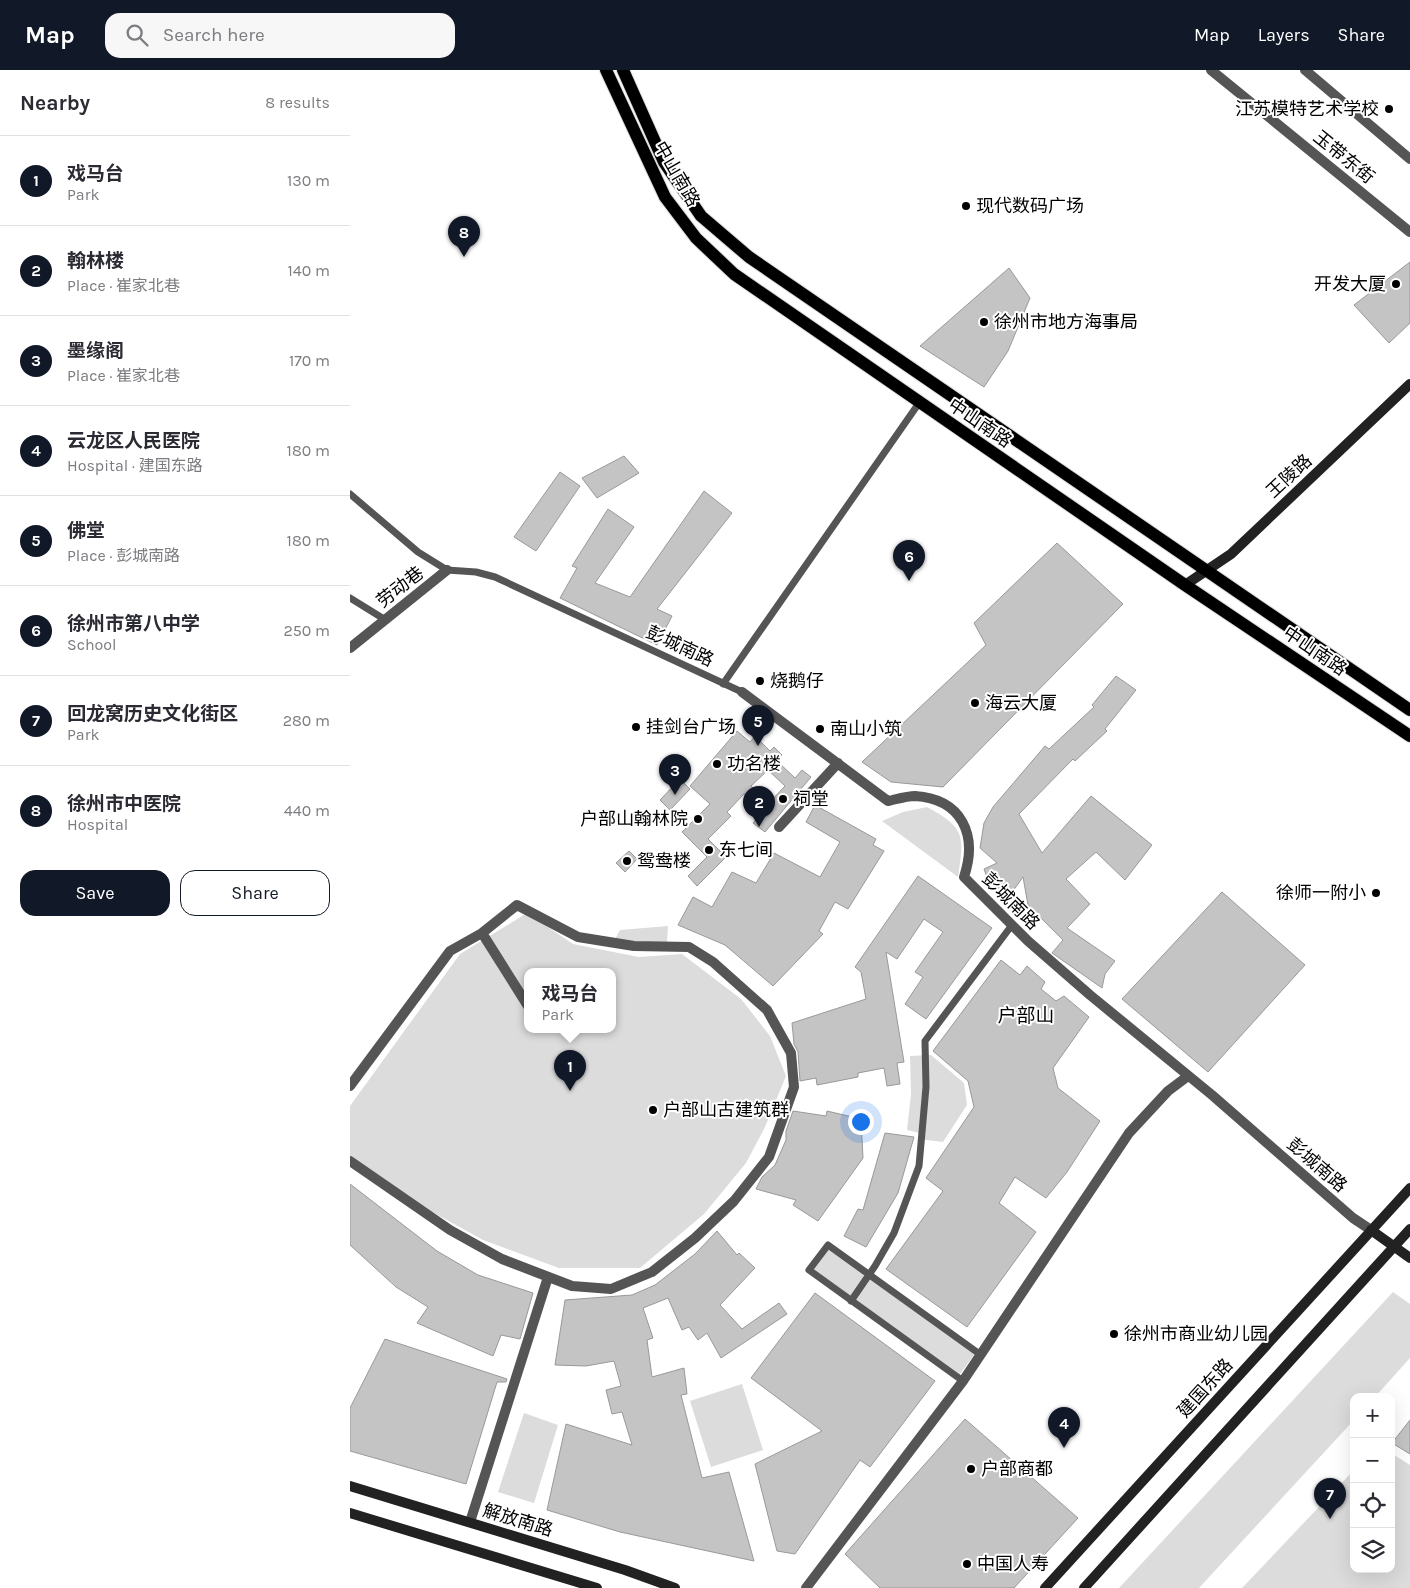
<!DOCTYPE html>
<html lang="en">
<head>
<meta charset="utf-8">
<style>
  :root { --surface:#fff; --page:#f7f7f7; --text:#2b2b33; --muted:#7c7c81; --line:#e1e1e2; --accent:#111827 }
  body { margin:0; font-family:Karla,"Noto Sans SC",sans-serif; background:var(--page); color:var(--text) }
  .controls { position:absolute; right:15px; bottom:15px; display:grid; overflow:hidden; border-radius:10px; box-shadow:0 5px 20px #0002 }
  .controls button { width:45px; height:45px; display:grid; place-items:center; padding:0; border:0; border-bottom:1px solid var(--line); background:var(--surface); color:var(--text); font:25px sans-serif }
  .you { position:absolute; left:510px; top:1051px; width:18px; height:18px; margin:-12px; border:4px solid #fff; border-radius:50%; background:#1a73e8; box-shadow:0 0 0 8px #1a73e833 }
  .badge { display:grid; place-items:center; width:32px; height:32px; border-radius:50%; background:var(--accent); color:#fff; font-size:16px; font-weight:700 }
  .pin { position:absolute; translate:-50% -41px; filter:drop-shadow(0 1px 2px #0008) }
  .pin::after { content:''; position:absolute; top:26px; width:18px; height:15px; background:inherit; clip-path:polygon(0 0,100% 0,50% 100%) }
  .popup { position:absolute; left:174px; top:898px; width:92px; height:65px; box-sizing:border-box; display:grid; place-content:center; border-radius:10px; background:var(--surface); filter:drop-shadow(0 1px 4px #0005); font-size:16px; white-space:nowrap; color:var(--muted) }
  .popup b { font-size:19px; color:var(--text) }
  .popup::after { content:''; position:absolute; left:50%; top:100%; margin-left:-10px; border:10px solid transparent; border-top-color:var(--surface) }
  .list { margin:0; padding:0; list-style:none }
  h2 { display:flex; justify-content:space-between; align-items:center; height:65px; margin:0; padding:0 20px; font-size:21px }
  h2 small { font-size:16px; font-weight:400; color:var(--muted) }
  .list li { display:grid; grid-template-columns:32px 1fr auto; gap:15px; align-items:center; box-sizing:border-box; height:90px; padding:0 20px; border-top:1px solid var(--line) }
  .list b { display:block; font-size:19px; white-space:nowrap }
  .list p { margin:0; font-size:16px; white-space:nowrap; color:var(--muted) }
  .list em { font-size:16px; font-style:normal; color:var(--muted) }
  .actions { display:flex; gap:10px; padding:15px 20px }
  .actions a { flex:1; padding:11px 0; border:1px solid var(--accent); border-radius:15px; text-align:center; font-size:18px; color:var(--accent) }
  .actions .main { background:var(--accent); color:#fff }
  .icon { flex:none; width:28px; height:28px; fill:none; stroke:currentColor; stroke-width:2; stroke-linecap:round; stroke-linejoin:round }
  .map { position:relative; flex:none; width:1060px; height:1518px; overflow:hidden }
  header { display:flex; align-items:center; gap:30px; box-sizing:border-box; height:70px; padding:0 25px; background:var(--accent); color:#fff }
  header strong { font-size:24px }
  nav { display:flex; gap:28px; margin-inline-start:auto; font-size:18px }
  .search { width:350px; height:45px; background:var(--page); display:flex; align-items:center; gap:12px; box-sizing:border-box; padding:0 18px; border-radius:15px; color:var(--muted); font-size:19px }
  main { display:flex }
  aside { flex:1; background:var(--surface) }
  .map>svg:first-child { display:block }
  .green { fill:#dcdcdc; fill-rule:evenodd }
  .building { fill:#c4c4c4; stroke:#999; fill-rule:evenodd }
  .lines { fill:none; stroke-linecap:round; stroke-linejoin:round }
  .primary-casing { stroke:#dbdbdb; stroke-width:14 }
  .lane { stroke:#555; stroke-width:7 }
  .street { stroke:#555; stroke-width:10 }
  .secondary { stroke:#222; stroke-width:10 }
  .primary { stroke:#000; stroke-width:12 }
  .poi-dot { fill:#000; stroke:#fff; stroke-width:2 }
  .labels { text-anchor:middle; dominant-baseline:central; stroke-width:4; stroke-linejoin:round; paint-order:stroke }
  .poi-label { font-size:18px; fill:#000; stroke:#fff; text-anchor:start }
  .street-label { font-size:18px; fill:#000; stroke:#fff }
  .neighbourhood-label { font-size:19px; fill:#000; stroke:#fff }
</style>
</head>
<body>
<header>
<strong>Map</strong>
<div class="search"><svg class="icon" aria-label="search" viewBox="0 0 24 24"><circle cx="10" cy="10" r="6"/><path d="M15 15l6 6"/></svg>Search here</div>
<nav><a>Map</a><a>Layers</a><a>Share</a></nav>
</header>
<main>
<aside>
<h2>Nearby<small>8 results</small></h2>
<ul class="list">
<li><span class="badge">1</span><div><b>戏马台</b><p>Park</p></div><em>130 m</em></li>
<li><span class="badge">2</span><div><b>翰林楼</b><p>Place · 崔家北巷</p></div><em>140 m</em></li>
<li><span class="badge">3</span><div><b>墨缘阁</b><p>Place · 崔家北巷</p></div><em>170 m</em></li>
<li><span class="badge">4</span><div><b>云龙区人民医院</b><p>Hospital · 建国东路</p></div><em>180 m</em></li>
<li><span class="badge">5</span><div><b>佛堂</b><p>Place · 彭城南路</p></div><em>180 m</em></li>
<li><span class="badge">6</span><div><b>徐州市第八中学</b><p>School</p></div><em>250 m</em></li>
<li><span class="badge">7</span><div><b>回龙窝历史文化街区</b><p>Park</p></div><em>280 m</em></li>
<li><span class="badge">8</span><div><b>徐州市中医院</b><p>Hospital</p></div><em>440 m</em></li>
</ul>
<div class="actions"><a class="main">Save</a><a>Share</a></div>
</aside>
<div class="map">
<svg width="1060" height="1518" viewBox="0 0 1060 1518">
  <rect width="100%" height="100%" fill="#fff"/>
  <path class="green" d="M577 737C616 758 614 766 608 807L532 751 553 742Z
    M177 843 223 874 289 887 332 884 391 929 420 966 436 1006 415 1057 396 1093 354 1144 290 1198H209L133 1170 77 1139 0 1086V1036L110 884ZM178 902H262V960H178Z
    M318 856 317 873H289L265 869 270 860Z
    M581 985 614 1013 617 1035 593 1072 568 1069 569 1063 557 1060 561 1024 560 986Z
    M478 1175 626 1282 608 1307 459 1200Z
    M1043 1222 1060 1234V1288L1025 1327H1004V1350L849 1518H769Z
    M392 1314 413 1380 361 1397 340 1331Z
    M174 1343 208 1355 184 1433 148 1422Z
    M1041 1383 1060 1395V1518H892L1004 1400V1499H1041Z"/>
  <path class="building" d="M1060 192V253L1039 273 1004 235Z
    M659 198 680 228 658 281 634 317 570 276Z
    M274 386 289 403 247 428 232 408Z
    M210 402 230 416 186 481 164 467Z
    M354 421 382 443 307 539 322 546 307 575 210 528 227 498 222 496 258 439 284 457 245 513 280 527Z
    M707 473 773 534 593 717 541 712 512 692 636 575 624 553Z
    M766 606 786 620 755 659 757 661 725 691 723 689 669 744 692 783 741 726 802 775 775 810 746 782 716 809 740 834 717 858 765 891 755 904 752 918 702 883 713 870 678 835 673 807 655 832 641 818 634 799 647 793 630 778 634 753 643 737 695 676 699 679 744 637 742 635Z
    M387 661 400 672 405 666 420 681 424 677 432 685 426 690 445 708 452 700 461 707 415 762 403 753 413 742 394 724 377 742 381 746 358 769 376 787 347 816 338 806 357 787 332 762 360 734 340 716ZM418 700 435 716 419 733 401 716Z
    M330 709 340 719 320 740 310 730Z
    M465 735 526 769 523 775 534 781 498 839 485 832 469 861 473 864 423 916 375 875 328 855 343 827 362 837 382 802 406 813 424 783 470 807 490 772 456 752Z
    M279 781 287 789 275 802 266 793Z
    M568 806 642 858 576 949 555 934 573 907 565 902 593 862 574 849 547 889 536 882 554 992 547 993 550 1014 537 1016 534 998 508 1003V1007L467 1015 466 1008 450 1011 448 982 444 974 442 953 516 929 511 902 505 897Z
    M872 822 955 895 858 1002 772 929Z
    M651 890 670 905 677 896 695 912 691 919 706 931 714 926 739 947 703 998 708 1018 750 1051 717 1102 696 1128 665 1107 649 1133 686 1162 617 1257 536 1199 593 1121 576 1108 624 1037 618 1011 583 981Z
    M443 1041 476 1046 477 1041 511 1049 513 1088 468 1151 443 1135 446 1130 406 1119 412 1107 425 1095 436 1070V1061Z
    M535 1063 564 1067 548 1123 516 1177 494 1166 508 1139 513 1140Z
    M0 1114 87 1181 128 1205 183 1223 170 1269 151 1265 143 1286 67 1253 78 1237 46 1217 0 1175Z
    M367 1161 387 1185 389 1183 405 1198 370 1235 392 1259 429 1233 437 1244 371 1288 357 1263 348 1270 339 1257 332 1260 318 1228 293 1238 303 1268 297 1270 302 1307 334 1298 337 1324 331 1325 352 1408 379 1402 404 1491 270 1462 197 1440 216 1354 282 1375 272 1342 262 1344 256 1320 271 1316 264 1291 236 1296 205 1295 215 1230 282 1225 305 1215 345 1184Z
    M465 1223 585 1311 520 1397 510 1390 445 1484 427 1481 405 1394 472 1361 401 1308Z
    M35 1269 157 1309 156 1312H147L116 1414 0 1381V1338Z
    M615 1349 728 1448 664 1518H530L495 1484Z
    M1060 1350V1384L1042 1373Z"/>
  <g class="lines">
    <defs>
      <path id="primary" d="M256 0 315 127 346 168 384 204 835 515 1060 666
        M273 0 314 92 351 146 399 187 1060 640"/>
    </defs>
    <use href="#primary" class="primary-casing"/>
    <path class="lane" d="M0 424 68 482 97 500 126 502 145 507 392 622
      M0 528 34 549
      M373 614 569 333
      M501 1231 525 1196 544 1163 569 1096 576 1017 575 971 662 855
      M613 1311 459 1200 478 1175 631 1285"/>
    <path class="street" d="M861 0 1060 162
      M955 0 1060 89
      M0 578 97 500
      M392 622 538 731C547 729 557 726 565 726 612 729 628 765 614 807L678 871 740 925 862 1025 1003 1148 1021 1160
      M429 757 488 693
      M132 863 178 936
      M0 1016 100 881 132 863 167 835 228 867 284 876 339 877 363 892 417 940 441 983 444 1017 419 1087 384 1131 345 1168 302 1202 261 1219 222 1216 152 1189 100 1160 0 1091
      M120 1452 198 1207
      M456 1518 613 1311 779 1063 818 1021 838 1006"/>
    <path class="secondary" d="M835 515 881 484 1060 314
      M1021 1160 1060 1188
      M0 1416 275 1500 325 1518
      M0 1443 247 1518
      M695 1518 1060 1118
      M734 1518 1060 1159"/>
    <use href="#primary" class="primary"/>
  </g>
  <g class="poi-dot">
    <circle cx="1039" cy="39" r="5"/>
    <circle cx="616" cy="136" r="5"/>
    <circle cx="1046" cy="214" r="5"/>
    <circle cx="634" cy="252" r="5"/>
    <circle cx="410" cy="611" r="5"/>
    <circle cx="625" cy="633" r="5"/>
    <circle cx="286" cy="657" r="5"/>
    <circle cx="470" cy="659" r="5"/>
    <circle cx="367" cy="694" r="5"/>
    <circle cx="433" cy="729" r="5"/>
    <circle cx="348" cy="749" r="5"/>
    <circle cx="359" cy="780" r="5"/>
    <circle cx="277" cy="791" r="5"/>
    <circle cx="1026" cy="823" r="5"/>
    <circle cx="303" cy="1040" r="5"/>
    <circle cx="764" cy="1264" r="5"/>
    <circle cx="621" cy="1399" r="5"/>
    <circle cx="617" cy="1494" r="5"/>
  </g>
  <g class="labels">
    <g class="poi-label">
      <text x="1029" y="39" text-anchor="end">江苏模特艺术学校</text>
      <text x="626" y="136">现代数码广场</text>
      <text x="1036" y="214" text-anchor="end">开发大厦</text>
      <text x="644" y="252">徐州市地方海事局</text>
      <text x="420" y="611">烧鹅仔</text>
      <text x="635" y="633">海云大厦</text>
      <text x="296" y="657">挂剑台广场</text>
      <text x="480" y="659">南山小筑</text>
      <text x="377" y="694">功名楼</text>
      <text x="443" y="729">祠堂</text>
      <text x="338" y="749" text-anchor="end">户部山翰林院</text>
      <text x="369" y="780">东七间</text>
      <text x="287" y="791">鸳鸯楼</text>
      <text x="1016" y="823" text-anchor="end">徐师一附小</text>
      <text x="313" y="1040">户部山古建筑群</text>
      <text x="774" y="1264">徐州市商业幼儿园</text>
      <text x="631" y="1399">户部商都</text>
      <text x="627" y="1494">中国人寿</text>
    </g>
    <g class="street-label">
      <text transform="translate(994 87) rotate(39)">玉带东街</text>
      <text transform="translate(327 104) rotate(60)">中山南路</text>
      <text transform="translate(630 353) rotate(34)">中山南路</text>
      <text transform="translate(939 406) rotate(-43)">王陵路</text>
      <text transform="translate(50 517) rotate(-38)">劳动巷</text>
      <text transform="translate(330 576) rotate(25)">彭城南路</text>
      <text transform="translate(965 581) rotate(34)">中山南路</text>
      <text transform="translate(661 831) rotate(45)">彭城南路</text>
      <text transform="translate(967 1095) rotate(41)">彭城南路</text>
      <text transform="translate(855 1318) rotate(-48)">建国东路</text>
      <text transform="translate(168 1450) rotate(17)">解放南路</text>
    </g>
    <g class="neighbourhood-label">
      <text x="676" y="946">户部山</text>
    </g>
  </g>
</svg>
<div class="controls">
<button>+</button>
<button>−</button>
<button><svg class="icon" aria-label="locate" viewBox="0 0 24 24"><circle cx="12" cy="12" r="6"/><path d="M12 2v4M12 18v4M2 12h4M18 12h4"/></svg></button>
<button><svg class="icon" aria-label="layers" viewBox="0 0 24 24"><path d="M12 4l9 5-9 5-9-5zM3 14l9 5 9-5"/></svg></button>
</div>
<div class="you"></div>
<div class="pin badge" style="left:220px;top:1021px">1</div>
<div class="popup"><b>戏马台</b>Park</div>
<div class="pin badge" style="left:409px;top:757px">2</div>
<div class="pin badge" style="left:325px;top:725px">3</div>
<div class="pin badge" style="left:714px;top:1378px">4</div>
<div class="pin badge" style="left:408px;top:676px">5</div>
<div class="pin badge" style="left:559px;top:511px">6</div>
<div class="pin badge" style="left:980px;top:1449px">7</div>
<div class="pin badge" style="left:114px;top:187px">8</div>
</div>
</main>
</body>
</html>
